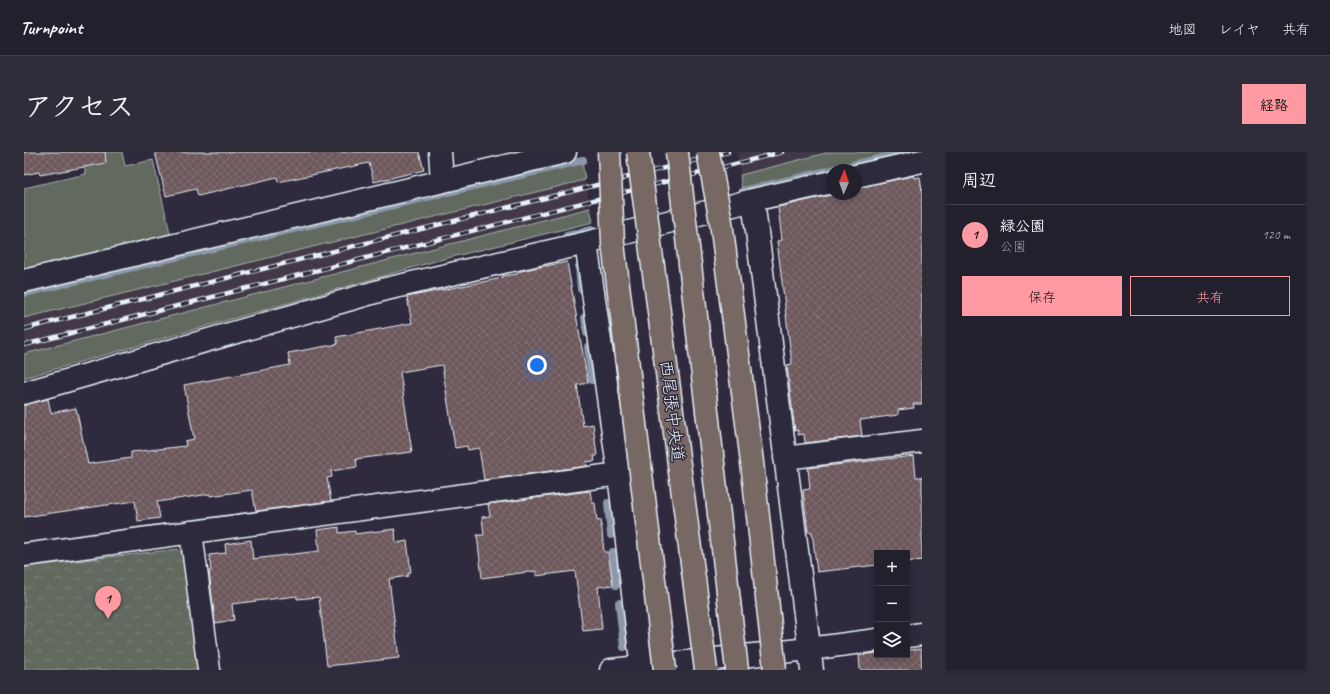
<!DOCTYPE html>
<html lang="ja">
<head>
<meta charset="utf-8">
<style>
  :root { --surface:#23202e; --page:#2f2d3a; --text:#f1f3f6; --muted:#a3a3aa; --line:#403e4a; --accent:#ff9aa2 }
  body { margin:0; font-family:Caveat,"Klee One",sans-serif; background:var(--page); color:var(--text) }
  .controls { position:absolute; right:12px; bottom:12px; display:grid; overflow:hidden; border-radius:0px; box-shadow:0 2px 6px #0003 }
  .controls button { width:36px; height:36px; display:grid; place-items:center; padding:0; border:0; border-bottom:1px solid var(--line); background:var(--surface); color:var(--text); font:20px sans-serif }
  .compass { position:absolute; left:802px; top:12px; width:36px; height:36px; border-radius:50%; background:var(--surface); box-shadow:0 2px 6px #0003; rotate:2deg }
  .you { position:absolute; left:513px; top:213px; width:14px; height:14px; margin:-10px; border:3px solid #fff; border-radius:50%; background:#1a73e8; box-shadow:0 0 0 6px #1a73e833 }
  .badge { display:grid; place-items:center; width:26px; height:26px; border-radius:50%; background:var(--accent); color:#111; font-size:13px; font-weight:700 }
  .pin { position:absolute; translate:-50% -33px; filter:drop-shadow(0 1px 2px #0008) }
  .pin::after { content:''; position:absolute; top:21px; width:14px; height:12px; background:inherit; clip-path:polygon(0 0,100% 0,50% 100%) }
  .list { margin:0; padding:0; list-style:none }
  h2 { display:flex; justify-content:space-between; align-items:center; height:52px; margin:0; padding:0 16px; font-size:17px }
  h2 small { font-size:13px; font-weight:400; color:var(--muted) }
  .list li { display:grid; grid-template-columns:26px 1fr auto; gap:12px; align-items:center; box-sizing:border-box; height:60px; padding:0 16px; border-top:1px solid var(--line) }
  .list b { display:block; font-size:15px; white-space:nowrap }
  .list p { margin:0; font-size:13px; white-space:nowrap; color:var(--muted) }
  .list em { font-size:13px; font-style:normal; color:var(--muted) }
  .actions { display:flex; gap:8px; padding:12px 16px }
  .actions a { flex:1; padding:9px 0; border:1px solid var(--accent); border-radius:0px; text-align:center; font-size:14px; color:var(--accent) }
  .actions .main { background:var(--accent); color:#111 }
  .icon { flex:none; width:22px; height:22px; fill:none; stroke:currentColor; stroke-width:2; stroke-linecap:round; stroke-linejoin:round }
  .map { position:relative; flex:none; width:898px; height:518px; overflow:hidden; border-radius:0px }
  header { display:flex; align-items:center; gap:24px; box-sizing:border-box; height:56px; padding:0 20px; background:var(--surface); border-bottom:1px solid var(--line) }
  header strong { font-size:19px }
  nav { display:flex; gap:22px; margin-inline-start:auto; font-size:14px }
  .intro { display:flex; align-items:center; justify-content:space-between; box-sizing:border-box; height:96px; padding:0 24px }
  h1 { margin:0; font-size:28px }
  .button { padding:10px 18px; border-radius:0px; background:var(--accent); color:#111; font-size:14px; font-weight:700 }
  main { display:flex; gap:24px; padding:0 24px }
  aside { flex:1; background:var(--surface); border-radius:0px; box-shadow:0 2px 6px #0003 }
  .map>svg:first-child { display:block }
  .built { fill:#423846 }
  .grass { fill:#626b5f; stroke:#a5aeac }
  .forest { fill:url(#forest-crowns); stroke:#a5aeac }
  .lines { fill:none; stroke-linecap:round; stroke-linejoin:round }
  .stream { stroke:#8c99ab; stroke-width:8 }
  .building { fill:url(#building-cross-hatch); stroke:#e8f1f8 }
  .minor-casing { stroke:#e8f1f8; stroke-width:25 }
  .minor { stroke:#2f2a3d; stroke-width:22 }
  .rail-casing { stroke:#e8f1f8; stroke-width:4.5 }
  .rail { stroke:#2f2a3d; stroke-width:3; stroke-dasharray:9; stroke-linecap:butt }
  .primary-bridge-casing { stroke:#e8f1f8; stroke-width:25; stroke-linecap:butt }
  .primary-bridge { stroke:#776864; stroke-width:22 }
  .labels { text-anchor:middle; dominant-baseline:central; stroke-width:3; stroke-linejoin:round; paint-order:stroke }
  .street-label { font-size:17px; fill:#e8f1f8; stroke:#2f2a3d }
</style>
</head>
<body>
<header>
<strong>Turnpoint</strong>
<nav><a>地図</a><a>レイヤ</a><a>共有</a></nav>
</header>
<div class="intro"><h1>アクセス</h1><a class="button">経路</a></div>
<main>
<div class="map">
<svg width="898" height="518" viewBox="0 0 898 518">
  <defs>
    <pattern id="forest-crowns" width="20" height="18" patternUnits="userSpaceOnUse"><rect width="20" height="18" fill="#626b5f"/><path d="M2 6a3 3 0 1 1 6 0M12 15a3 3 0 1 1 6 0" fill="none" stroke="#788177"/></pattern>
    <pattern id="building-cross-hatch" width="8" height="8" patternUnits="userSpaceOnUse"><rect width="8" height="8" fill="#6d585b"/><path d="M0 0l8 8M0 8l8-8" fill="none" stroke="#827073"/></pattern>
  </defs>
  <rect width="100%" height="100%" fill="#2f2a3d"/>
  <filter id="ink" filterUnits="userSpaceOnUse"><feTurbulence type="fractalNoise" baseFrequency=".025" numOctaves="2"/><feDisplacementMap in="SourceGraphic" scale="8" xChannelSelector="R" yChannelSelector="G"/><feConvolveMatrix kernelMatrix="1 2 1 2 8 2 1 2 1" color-interpolation-filters="sRGB"/></filter>
  <g filter="url(#ink)">
    <path class="built" d="M713 0H880L718 38Z
      M558 10 569 70 412 109 0 226V144Z"/>
    <path class="grass" d="M57 0H98L101 14 129 8 147 85 0 119V36L62 22Z
      M806 0H880L718 38 716 23Z
      M558 10 561 28 0 166V144Z
      M566 56 569 70 412 109 0 226V202Z"/>
    <path class="forest" d="M154 397 161 405 173 518H0V415Z"/>
    <g class="lines">
      <path class="stream" d="M719 39 884 0
        M543 84 568 78
        M555 115 557 137
        M0 141 559 8
        M561 165 563 181
        M564 195 568 228
        M584 351 587 383
        M589 400 592 433
        M595 451 600 495"/>
    </g>
    <path class="building" d="M0 0H81L82 11 16 23 15 20 0 23Z
      M131 0H395L400 18 350 30 345 11 254 30 253 25 174 44 172 37 142 44Z
      M889 24 890 26 896 25 898 39V252H889L890 256 874 258V263L836 268 838 284 781 291 780 282 774 283V278L771 279 763 213 768 212 753 89 758 88 754 55 811 42H832V36Z
      M543 110 564 231 553 233 559 274 569 272 573 304H570L571 309 562 310 563 314 460 328 455 296 444 298 443 294 431 296 418 213 376 220 388 300 332 307 333 315 307 319 308 325 303 326 307 349 232 359 228 338 186 344V342L133 350 136 366 114 369 111 349 0 365V253L24 247 27 261 52 256 64 312 107 306V300L162 294 161 289 170 287 160 233 266 213 264 201 314 192 312 185 388 171 383 145 478 126V124L493 122V120L510 116Z
      M890 304 892 325H898V408L883 410V401H853V413L793 420 788 380H784L779 338 786 337 784 316Z
      M566 339 568 351H571L573 369 577 368 580 400H584L589 433 574 435 578 477 559 479 551 419 512 424V419L458 426 453 383H460L458 365 466 364 464 352Z
      M315 375V381L331 379V382L371 377 372 391 383 389 387 420 384 421V424L365 427 375 506 303 514 295 445 273 447V444L208 452 210 468 191 471 185 419H187L185 403 202 401 201 392 227 388 229 407 295 399 293 378Z
      M897 497 898 518H836L835 503 853 501V503H883V498Z"/>
    <g class="lines">
      <defs>
        <path id="minor" d="M416 0 418 29
          M832 24 898 9
          M729 48 788 518
          M562 91 595 322 618 518
          M0 129 541 0
          M0 241 362 137 562 91 729 48 808 30
          M761 306 898 289
          M167 380 185 518
          M0 403 595 322
          M883 484 898 482
          M587 518 785 497 853 488"/>
      </defs>
      <use href="#minor" class="minor-casing"/>
      <use href="#minor" class="minor"/>
      <defs>
        <path id="rail" d="M0 177 704 0
          M0 193 758 0"/>
      </defs>
      <use href="#rail" class="rail-casing"/>
      <use href="#rail" class="rail"/>
      <defs>
        <path id="primary-bridge" d="M585 0 589 91 641 518
          M614 0 682 518
          M653 0 713 518
          M684 0 697 70 728 310 751 518"/>
      </defs>
      <use href="#primary-bridge" class="primary-bridge-casing"/>
      <use href="#primary-bridge" class="primary-bridge"/>
    </g>
  </g>
  <g class="labels">
    <g class="street-label">
      <text transform="translate(648 259) rotate(83)">西尾張中央道</text>
    </g>
  </g>
</svg>
<div class="controls">
<button>+</button>
<button>−</button>
<button><svg class="icon" aria-label="layers" viewBox="0 0 24 24"><path d="M12 4l9 5-9 5-9-5zM3 14l9 5 9-5"/></svg></button>
</div>
<svg class="compass" viewBox="-18 -18 36 36"><path d="M0-13l5 13h-10z" fill="#e53935"/><path d="M0 13l5-13h-10z" fill="#a3a3aa"/></svg>
<div class="you"></div>
<div class="pin badge" style="left:84px;top:467px">1</div>
</div>
<aside>
<h2>周辺<small></small></h2>
<ul class="list">
<li><span class="badge">1</span><div><b>緑公園</b><p>公園</p></div><em>120 m</em></li>
</ul>
<div class="actions"><a class="main">保存</a><a>共有</a></div>
</aside>
</main>
</body>
</html>
